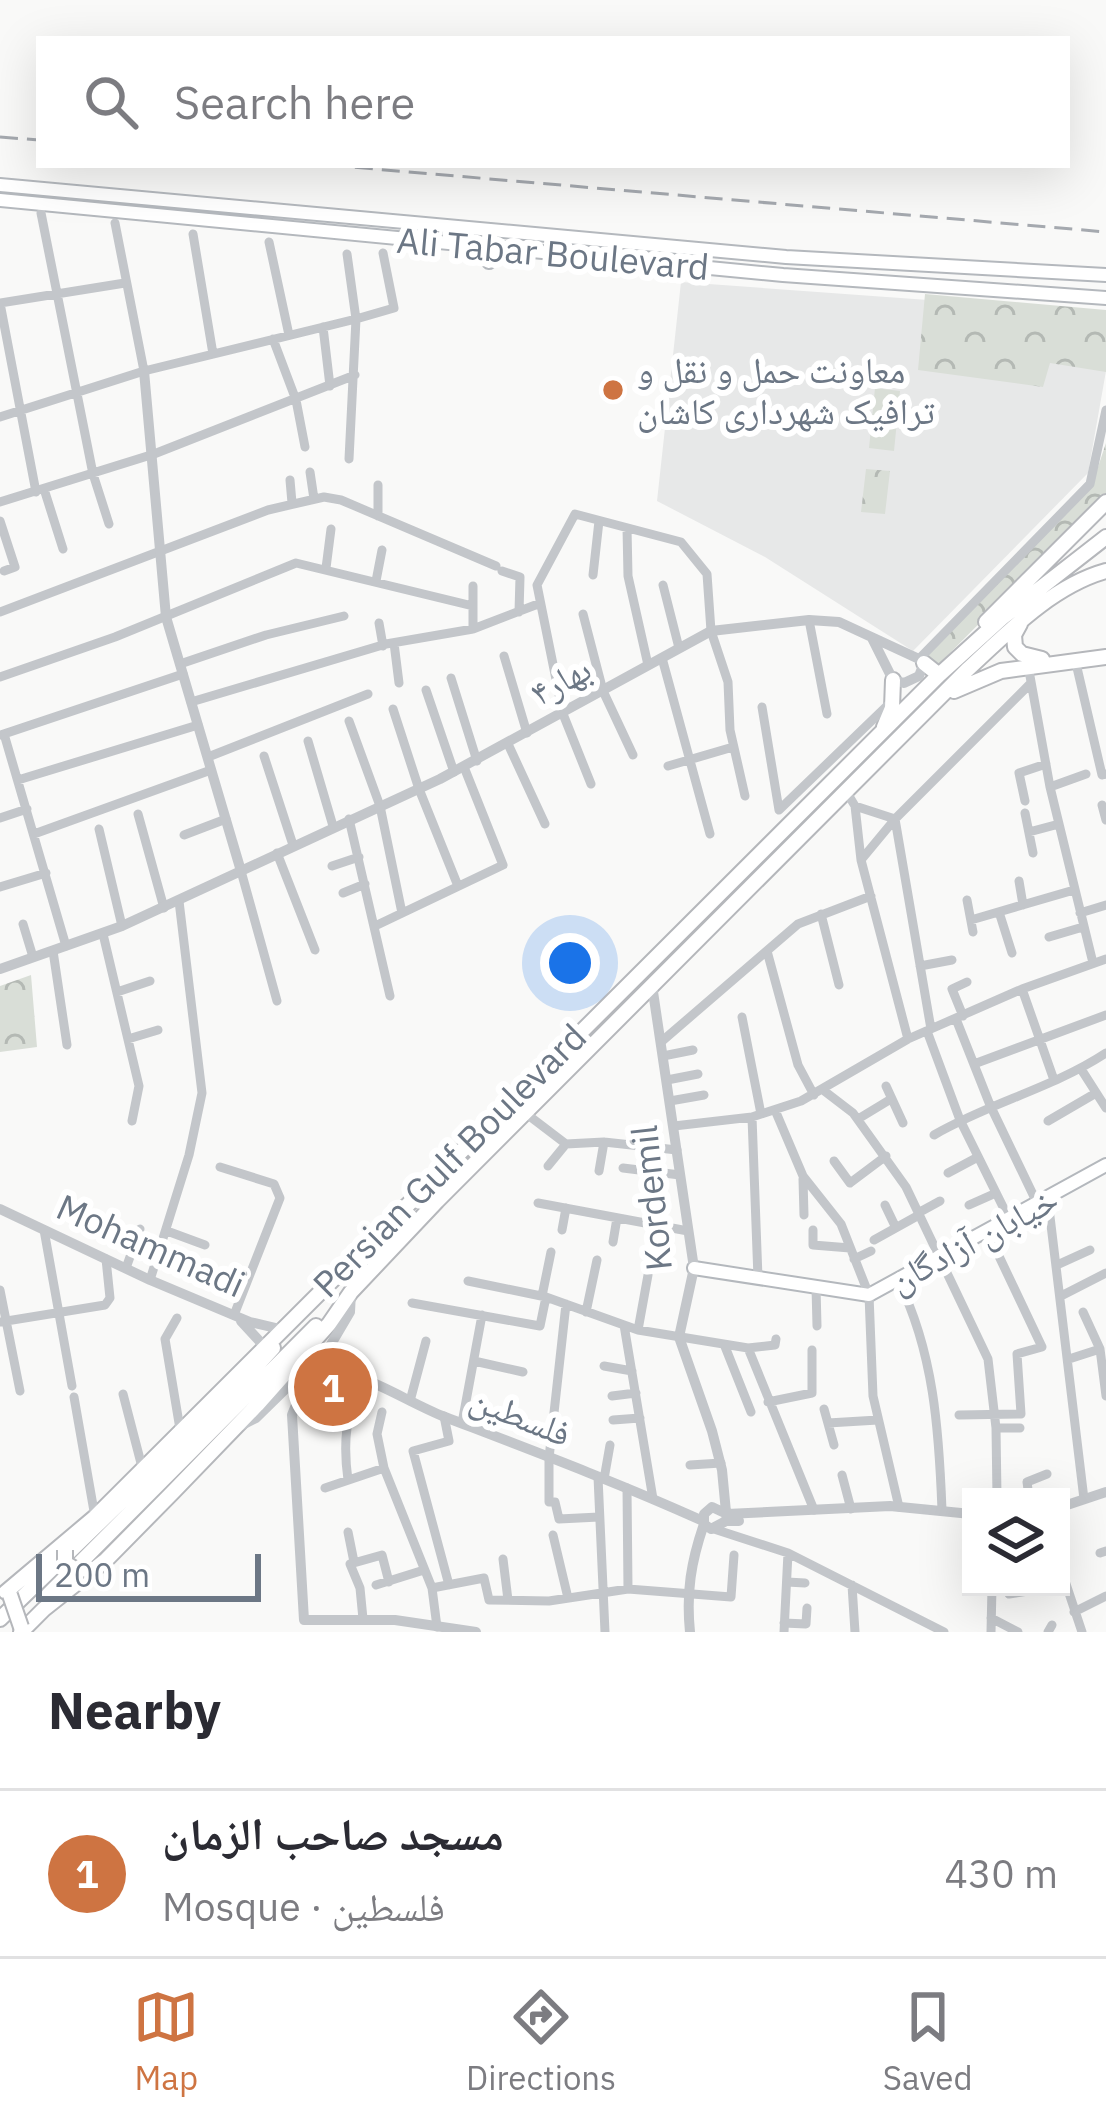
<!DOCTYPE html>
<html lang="en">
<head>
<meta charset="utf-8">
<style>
  :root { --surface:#fff; --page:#f2f2f3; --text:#2b2b33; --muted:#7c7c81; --line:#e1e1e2; --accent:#ce7442 }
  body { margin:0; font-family:"IBM Plex Sans","Noto Naskh Arabic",sans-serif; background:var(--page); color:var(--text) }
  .controls { position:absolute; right:36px; bottom:36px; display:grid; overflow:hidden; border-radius:0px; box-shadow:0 12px 48px #0002 }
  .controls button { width:108px; height:108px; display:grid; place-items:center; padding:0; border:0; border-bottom:3px solid var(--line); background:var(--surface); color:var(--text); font:60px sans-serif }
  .scale { position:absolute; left:36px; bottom:30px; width:225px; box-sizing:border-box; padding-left:12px; border:6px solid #6c7785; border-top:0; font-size:33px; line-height:42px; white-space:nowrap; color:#6c7785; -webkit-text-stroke:9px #fff; paint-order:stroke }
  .you { position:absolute; left:570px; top:963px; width:42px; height:42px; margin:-30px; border:9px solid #fff; border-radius:50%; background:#1a73e8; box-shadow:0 0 0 18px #1a73e833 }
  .badge { display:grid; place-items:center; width:78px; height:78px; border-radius:50%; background:var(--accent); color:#fff; font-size:39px; font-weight:700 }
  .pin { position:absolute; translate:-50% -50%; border:6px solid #fff; box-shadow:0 3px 12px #0006 }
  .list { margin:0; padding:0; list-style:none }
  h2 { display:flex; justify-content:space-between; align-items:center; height:156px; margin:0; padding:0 48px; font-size:51px }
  h2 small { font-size:39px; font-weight:400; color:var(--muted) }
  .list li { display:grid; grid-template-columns:78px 1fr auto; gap:36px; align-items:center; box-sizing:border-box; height:168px; padding:0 48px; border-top:3px solid var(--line) }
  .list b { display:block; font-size:45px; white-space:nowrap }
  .list p { margin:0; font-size:39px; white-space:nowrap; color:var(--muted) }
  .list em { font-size:39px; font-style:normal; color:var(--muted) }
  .icon { flex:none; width:66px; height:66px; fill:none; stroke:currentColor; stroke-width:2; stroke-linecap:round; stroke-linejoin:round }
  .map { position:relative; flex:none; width:1106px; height:1632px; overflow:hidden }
  .search { position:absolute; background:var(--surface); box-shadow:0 12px 48px #0002; left:36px; right:36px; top:36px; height:132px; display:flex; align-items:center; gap:30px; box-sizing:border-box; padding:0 42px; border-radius:0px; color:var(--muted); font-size:45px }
  .sheet { height:324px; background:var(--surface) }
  nav { display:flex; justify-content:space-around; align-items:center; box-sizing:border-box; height:168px; border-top:3px solid var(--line); background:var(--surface); font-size:33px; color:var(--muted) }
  nav a { display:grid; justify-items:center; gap:6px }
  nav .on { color:var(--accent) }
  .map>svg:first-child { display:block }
  .built { fill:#e7e8e8 }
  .forest { fill:url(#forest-crowns) }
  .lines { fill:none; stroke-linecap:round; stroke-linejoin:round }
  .secondary-casing { stroke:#b4b8bd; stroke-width:16 }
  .trunk-casing { stroke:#b5b7bb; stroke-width:18 }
  .minor { stroke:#c3c6ca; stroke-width:9 }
  .tertiary { stroke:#c3c6ca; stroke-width:10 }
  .secondary { stroke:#fff; stroke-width:12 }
  .trunk { stroke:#fff; stroke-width:14 }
  .rail { stroke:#a5a9af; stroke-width:3; stroke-dasharray:18 9; stroke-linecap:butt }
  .trunk-bridge-casing { stroke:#b5b7bb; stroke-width:18; stroke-linecap:butt }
  .trunk-bridge { stroke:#fff; stroke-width:14 }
  .poi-dot { fill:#ce7442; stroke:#fff; stroke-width:4.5 }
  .labels { text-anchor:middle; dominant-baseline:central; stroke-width:12; stroke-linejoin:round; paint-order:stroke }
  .street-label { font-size:36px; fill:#6c7785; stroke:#fff }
  .poi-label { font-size:36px; fill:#6c7785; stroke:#fff; text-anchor:start }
</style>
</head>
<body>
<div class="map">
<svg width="1106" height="1632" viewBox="0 0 1106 1632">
  <defs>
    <pattern id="forest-crowns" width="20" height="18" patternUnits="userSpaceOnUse" patternTransform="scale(3)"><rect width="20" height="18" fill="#d9ded7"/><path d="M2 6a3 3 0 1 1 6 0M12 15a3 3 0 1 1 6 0" fill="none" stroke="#b4b9b4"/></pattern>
  </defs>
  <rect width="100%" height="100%" fill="#f9f9f8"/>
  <path class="built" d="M681 282 1106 313V371L1088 473 913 651 765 557 657 501Z"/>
  <path class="forest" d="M925 294 1106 310V372L1050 363 1043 387 918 370Z
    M875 388 900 391 894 451 869 448Z
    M1106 443V496L936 667 924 658 1092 485Z
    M866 469 890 471 885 514 861 512Z
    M31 975 37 1047 0 1052V986Z"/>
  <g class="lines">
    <defs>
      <path id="secondary" d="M0 185 786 257 1106 275
        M0 200 783 275 1106 298
        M489 262 491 239
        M694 1268 869 1295 1106 1165"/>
      <path id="trunk" d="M986 622 1106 502
        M1020 624 1014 635 1015 647 1022 654 1042 659
        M924 663 939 675
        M954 691 1001 671 1106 657
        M884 727 892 708 893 680
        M6 1592 95 1517 939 675 1002 618 1106 537
        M48 1595 316 1326
        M0 1619 219 1407 273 1348
        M21 1632 44 1609 106 1560 173 1492 257 1405 329 1324 351 1292 437 1201 967 670C1007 633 1052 586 1106 571"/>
    </defs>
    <use href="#secondary" class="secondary-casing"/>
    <use href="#trunk" class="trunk-casing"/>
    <path class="minor" d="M41 213 93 474 109 524
      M115 223 144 371
      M193 234 213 354
      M269 242 289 335
      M323 327 330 386
      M273 339 296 400 305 447
      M0 417 144 371 356 319 347 254
      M349 459 356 319 394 308 383 253
      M310 472 314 499
      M290 480 292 503
      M378 485V516
      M44 489 63 549
      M36 492 0 303 125 283
      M0 502 154 454 355 375
      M0 521 15 567 4 571
      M627 528 628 576 648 665
      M326 568 331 529
      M502 571 520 577 519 612
      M593 575 599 521
      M376 581 382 550
      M663 585 679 648
      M0 612 268 510 324 497 341 500 496 566
      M583 614 603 691 633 755
      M809 620 827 714
      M379 623 383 646
      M473 629V586
      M394 643 399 683
      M504 656 527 733
      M662 658 710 834
      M919 659 1090 484 1106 410
      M1075 659 1102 775 1106 774
      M180 664 266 635 344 616
      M1028 665 1050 787 1093 963
      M0 677 115 637 296 563 473 606
      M451 678 477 761
      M426 690 454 772
      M191 702 386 644 473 629 538 604
      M762 707 779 810
      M393 709 419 789 458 886
      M349 721 380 806 402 913
      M4 734 66 946
      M1 735 183 674
      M308 741 333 826
      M508 744 545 824
      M264 756 293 845
      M208 757 368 694
      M668 766 733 747
      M18 780 198 725
      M591 784 563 714 537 585 575 514 681 542 707 574 711 631 728 682 730 730 745 796
      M1050 787 1086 774
      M846 791 855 806 861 860 908 1039
      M1025 801 1019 773 1046 764
      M1102 805 1106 820
      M855 806 895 819 931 1029
      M779 810 889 704
      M1025 813 1033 853
      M138 814 164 908
      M0 818 27 809
      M349 819 390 996
      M99 829 122 926
      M1029 832 1059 824
      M34 834 211 770
      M184 835 226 819
      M277 853 315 950
      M861 860 895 819 1031 683
      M332 866 359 857
      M241 871 277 1001
      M1019 881 1023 905
      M0 887 46 873
      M343 893 365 884
      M967 900 973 932
      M999 912 1012 953
      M1080 913 1106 905
      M821 914 839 985
      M971 920 1074 890
      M23 924 33 957
      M375 926 503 865 464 767
      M103 934 139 1086 132 1121
      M1049 937 1083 927
      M53 951 67 1045
      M767 951 798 1065 814 1095
      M920 966 952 960
      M1022 989 1054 1080
      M117 992 150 981
      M963 1016 952 989 967 982
      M742 1017 761 1114
      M956 1019 990 1105 1038 1205
      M927 1031 960 1120 1010 1221
      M128 1039 158 1030
      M661 1042 798 924 871 896
      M663 1056 693 1050
      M974 1064 1106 1015
      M1081 1069 1106 1108
      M667 1080 698 1074
      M886 1086 903 1123
      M823 1090 853 1113 906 1187 988 1359 996 1428 997 1497
      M670 1101 704 1095
      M775 1110 803 1176 841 1224 869 1295 873 1396 899 1507
      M524 1112 566 1144 604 1142 677 1150
      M752 1117 758 1278
      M858 1119 891 1099
      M1048 1121 1096 1093
      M674 1126 752 1117 801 1101 908 1039 1022 989 1106 959
      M934 1135C989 1103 1053 1088 1106 1053
      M834 1161 850 1183 886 1156
      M548 1166 566 1144
      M220 1167 274 1184 280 1198 234 1315
      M623 1168 680 1175
      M599 1171 604 1142
      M948 1173 978 1157
      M803 1179 804 1215
      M1048 1200 1084 1499
      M538 1203 688 1231
      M885 1205 896 1228
      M969 1205 996 1193
      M918 1213 940 1201
      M44 1230 72 1386
      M562 1230 566 1208
      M813 1230V1245L850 1248
      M167 1231 205 1245
      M874 1240 919 1215
      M613 1242 617 1218
      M854 1259 871 1251
      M1057 1265 1090 1250
      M126 1268 140 1229
      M150 1280 189 1155 202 1093 179 901
      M898 1280C934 1352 939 1431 942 1510
      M468 1281 546 1297 638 1330 748 1348 775 1345 776 1339
      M816 1287 817 1326
      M0 1290 20 1391
      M542 1296 551 1252
      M1061 1296 1106 1273
      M412 1303 540 1326 546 1297
      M566 1304 549 1458V1502H555L559 1519 599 1517
      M586 1312 597 1260
      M1083 1312 1100 1349 1106 1396
      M177 1318 165 1339 180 1429
      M0 1322 105 1305 110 1298 106 1259
      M624 1325 653 1499
      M638 1330 648 1275
      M724 1344 751 1412
      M748 1348 814 1510
      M1069 1359 1100 1349
      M474 1361 523 1372
      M604 1366 632 1371
      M123 1394 142 1467
      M612 1396 636 1393
      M74 1397 95 1517
      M410 1401 426 1341
      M768 1402 812 1393V1350
      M824 1409 834 1445
      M382 1412 377 1434 384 1468
      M959 1415 1021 1414 1017 1354 1042 1347 988 1233
      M444 1416 449 1441 413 1451 449 1585
      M613 1420 640 1418
      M462 1423 482 1315
      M828 1423 878 1420
      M996 1428H1020
      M690 1465 721 1463
      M842 1475 851 1509
      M598 1477 605 1632
      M604 1479 610 1445
      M348 1480C343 1444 345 1411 364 1379
      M325 1488 384 1468 432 1588 437 1627
      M627 1488 628 1589
      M1029 1497 1027 1482 1047 1474
      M714 1529 788 1553 944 1632
      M348 1532 354 1562
      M553 1535 568 1598
      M1100 1553 1106 1551
      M503 1559 508 1600
      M1061 1569 1082 1632
      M787 1582 805 1583
      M376 1585 424 1570
      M852 1585 855 1632
      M432 1588 484 1578 489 1600 549 1601 628 1589 731 1597 734 1555
      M1009 1594 1054 1587
      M1074 1612 1106 1596
      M991 1618 1018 1632
      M363 1619 360 1588 350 1564 382 1555 389 1582
      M784 1623 806 1624 807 1608
      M784 1632 788 1553
      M991 1632 992 1587
      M1048 1632 1052 1625"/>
    <path class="tertiary" d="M144 371 166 617 241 871
      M0 969 122 926 440 779 711 631 809 620 839 622 919 659 924 663 919 676 904 683 893 680 872 638
      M652 985 694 1268 679 1337 712 1431 722 1470 726 1512
      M0 1209 150 1280 250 1322 280 1329
      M351 1292 350 1312 330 1346 333 1354 356 1374
      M241 1321 263 1345
      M317 1368 305 1383 292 1415 304 1620H395L476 1632
      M242 1425 256 1418 306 1369C355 1364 401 1400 445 1417 531 1450 619 1483 703 1521
      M1061 1507 1106 1492
      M727 1514 890 1506 971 1514
      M726 1521 727 1514 712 1507 704 1514V1524L711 1529 726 1521H739
      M690 1632C686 1592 691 1562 704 1524"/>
    <use href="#secondary" class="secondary"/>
    <use href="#trunk" class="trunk"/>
    <path class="rail" d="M0 137 39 140
      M328 165 1106 232"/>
    <defs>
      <path id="trunk-bridge" d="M65 1550V1563L78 1571 86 1568
        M10 1595 21 1627"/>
    </defs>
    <use href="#trunk-bridge" class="trunk-bridge-casing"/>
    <use href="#trunk-bridge" class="trunk-bridge"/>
  </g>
  <circle class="poi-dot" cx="613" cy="390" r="12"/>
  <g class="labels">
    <g class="street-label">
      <text transform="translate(553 253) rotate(5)">Ali Tabar Boulevard</text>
      <text transform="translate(560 680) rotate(-29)">بهار۴</text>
      <text transform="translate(449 1160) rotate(-45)">Persian Gulf Boulevard</text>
      <text transform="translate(651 1198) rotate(-96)">Kordemil</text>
      <text transform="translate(973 1239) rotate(-28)">خیابان آزادگان</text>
      <text transform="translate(151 1245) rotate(24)">Mohammadi</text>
      <text transform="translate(521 1415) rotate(22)">فلسطین</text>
    </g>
    <g class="poi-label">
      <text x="637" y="369">معاونت حمل و نقل و<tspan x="637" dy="41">ترافیک شهرداری کاشان</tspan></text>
    </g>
  </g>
</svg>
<div class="controls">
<button><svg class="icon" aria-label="layers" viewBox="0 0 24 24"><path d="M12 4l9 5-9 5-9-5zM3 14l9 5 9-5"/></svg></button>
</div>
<div class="scale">200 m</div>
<div class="you"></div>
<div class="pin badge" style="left:333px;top:1387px">1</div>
<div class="search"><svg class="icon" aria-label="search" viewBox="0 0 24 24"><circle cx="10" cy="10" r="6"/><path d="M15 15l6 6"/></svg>Search here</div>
</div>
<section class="sheet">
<h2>Nearby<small></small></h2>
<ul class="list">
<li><span class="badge">1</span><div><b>مسجد صاحب الزمان</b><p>Mosque · فلسطین</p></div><em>430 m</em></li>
</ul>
</section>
<nav>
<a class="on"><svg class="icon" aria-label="map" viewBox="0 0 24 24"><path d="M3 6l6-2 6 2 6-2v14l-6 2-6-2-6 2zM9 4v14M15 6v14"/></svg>Map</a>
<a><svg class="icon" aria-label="directions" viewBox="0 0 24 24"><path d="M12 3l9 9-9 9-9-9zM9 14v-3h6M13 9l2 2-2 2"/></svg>Directions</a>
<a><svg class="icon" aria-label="saved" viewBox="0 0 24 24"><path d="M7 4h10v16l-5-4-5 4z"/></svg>Saved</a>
</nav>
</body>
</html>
